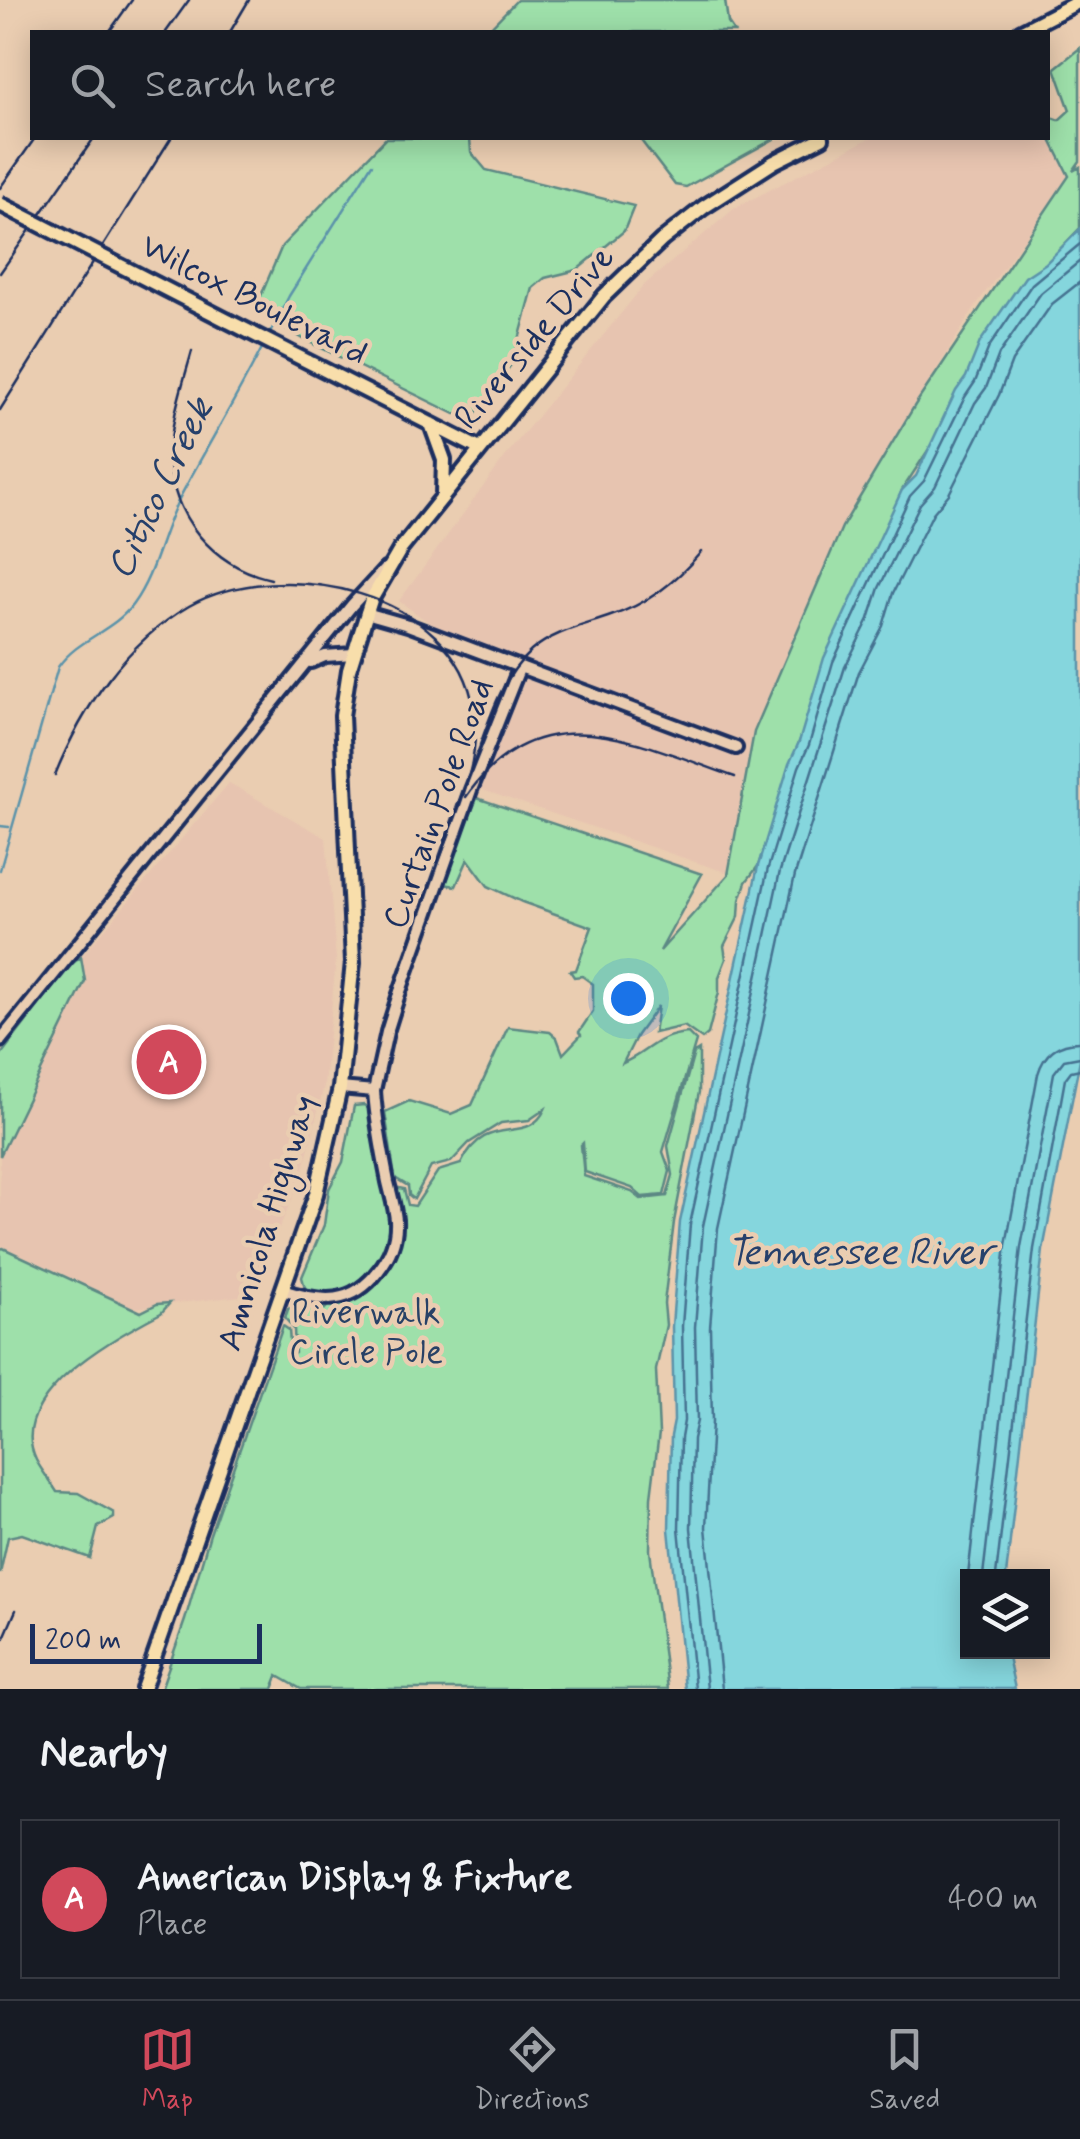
<!DOCTYPE html>
<html lang="en">
<head>
<meta charset="utf-8">
<style>
  :root { --surface:#171b24; --page:#242831; --text:#f1f3f6; --muted:#9ea1a6; --line:#363941; --accent:#d1495b }
  body { margin:0; font-family:Mynerve,sans-serif; background:var(--page); color:var(--text) }
  .controls { position:absolute; right:30px; bottom:30px; display:grid; overflow:hidden; border-radius:0px; box-shadow:0 5px 25px #0003 }
  .controls button { width:90px; height:90px; display:grid; place-items:center; padding:0; border:0; border-bottom:2px solid var(--line); background:var(--surface); color:var(--text); font:50px sans-serif }
  .scale { position:absolute; left:30px; bottom:25px; width:232px; box-sizing:border-box; padding-left:10px; border:5px solid #1b2f5e; border-top:0; font-size:28px; line-height:35px; white-space:nowrap; color:#1b2f5e; -webkit-text-stroke:8px #eacdb1; paint-order:stroke }
  .you { position:absolute; left:628px; top:998px; width:35px; height:35px; margin:-25px; border:8px solid #fff; border-radius:50%; background:#1a73e8; box-shadow:0 0 0 15px #1a73e833 }
  .badge { display:grid; place-items:center; width:65px; height:65px; border-radius:50%; background:var(--accent); color:#fff; font-size:32px; font-weight:700 }
  .pin { position:absolute; translate:-50% -50%; border:5px solid #fff; box-shadow:0 2px 10px #0006 }
  .list { margin:0; padding:0; list-style:none }
  h2 { display:flex; justify-content:space-between; align-items:center; height:130px; margin:0; padding:0 40px; font-size:42px }
  h2 small { font-size:32px; font-weight:400; color:var(--muted) }
  .list li { display:grid; grid-template-columns:65px 1fr auto; gap:30px; align-items:center; box-sizing:border-box; height:160px; margin:0 20px 20px; padding:0 20px; border:2px solid var(--line); border-radius:0px }
  .list b { display:block; font-size:38px; white-space:nowrap }
  .list p { margin:0; font-size:32px; white-space:nowrap; color:var(--muted) }
  .list em { font-size:32px; font-style:normal; color:var(--muted) }
  .icon { flex:none; width:55px; height:55px; fill:none; stroke:currentColor; stroke-width:2; stroke-linecap:round; stroke-linejoin:round }
  .map { position:relative; flex:none; width:1080px; height:1689px; overflow:hidden }
  .search { position:absolute; background:var(--surface); box-shadow:0 5px 25px #0003; left:30px; right:30px; top:30px; height:110px; display:flex; align-items:center; gap:25px; box-sizing:border-box; padding:0 35px; border-radius:0px; color:var(--muted); font-size:38px }
  .sheet { height:310px; background:var(--surface) }
  nav { display:flex; justify-content:space-around; align-items:center; box-sizing:border-box; height:140px; border-top:2px solid var(--line); background:var(--surface); font-size:28px; color:var(--muted) }
  nav a { display:grid; justify-items:center; gap:5px }
  nav .on { color:var(--accent) }
  .map>svg:first-child { display:block }
  .built { fill:#e7c4b0 }
  .green { fill:#9ee0aa; stroke:#5c8884; stroke-width:2.5 }
  .water { fill:#85d6dd; stroke:#5b93aa; stroke-width:2.5 }
  .lines { fill:none; stroke-linecap:round; stroke-linejoin:round }
  .shore { stroke:#457291; stroke-width:2.5 }
  .stream { stroke:#5b93aa; stroke-width:2.5 }
  .minor-casing { stroke:#1b2f5e; stroke-width:18 }
  .major-casing { stroke:#1b2f5e; stroke-width:20 }
  .minor { stroke:#eacdb1; stroke-width:10 }
  .major { stroke:#f8deab; stroke-width:12 }
  .rail { stroke:#1b2f5e; stroke-width:2.5 }
  .major-bridge-casing { stroke:#1b2f5e; stroke-width:20; stroke-linecap:butt }
  .major-bridge { stroke:#f8deab; stroke-width:12 }
  .labels { text-anchor:middle; dominant-baseline:central; stroke-width:9; stroke-linejoin:round; paint-order:stroke }
  .street-label { font-size:35px; fill:#1b2f5e; stroke:#eacdb1 }
  .park-label { font-size:35px; fill:#284166; stroke:#eacdb1 }
  .water-label { font-size:38px; font-style:italic; fill:#26406b; stroke:#eacdb1 }
</style>
</head>
<body>
<div class="map">
<svg width="1080" height="1689" viewBox="0 0 1080 1689">
  <rect width="100%" height="100%" fill="#eacdb1"/>
  <filter id="ink" filterUnits="userSpaceOnUse"><feTurbulence type="fractalNoise" baseFrequency=".01" numOctaves="2"/><feDisplacementMap in="SourceGraphic" scale="20" xChannelSelector="R" yChannelSelector="G"/><feConvolveMatrix kernelMatrix="1 2 1 2 8 2 1 2 1" color-interpolation-filters="sRGB"/></filter>
  <g filter="url(#ink)">
    <path class="built" d="M1048 134 1070 177 977 304 915 405 741 852 728 873 480 789 526 661 439 630 399 601 508 453 644 285 735 208 870 138H1048Z
      M229 783 326 838 336 959 324 1086 302 1176 250 1295 134 1308 0 1245V1156L85 981 81 957Z"/>
    <path class="green" d="M517 0H725L728 23 734 32H486Z
      M1080 48V161L1073 171 1080 167V228L1059 250 902 490 799 742 758 866 746 882 740 900 739 916 724 946 726 959 719 977V992L708 1034 702 1039 684 1026 654 1033 658 1006 637 1035 623 1063C649 1052 654 1036 688 1033L696 1041 663 1152 670 1171 664 1195 642 1197 632 1188 585 1172 583 1143 581 1145 584 1176 632 1192 641 1199 667 1196 673 1175 668 1146 694 1053 699 1050V1092L674 1222 664 1303 666 1325 656 1370 659 1433 651 1497 650 1551 668 1689H301L278 1676 273 1689H161L185 1620 210 1534 283 1326 289 1330 291 1356 295 1353 294 1329 285 1318 288 1309C300 1303 314 1300 325 1309L338 1293 306 1291 302 1277 324 1225 329 1189 343 1162 354 1106 364 1105 370 1110C374 1155 391 1199 389 1242L402 1229 395 1187 404 1189 408 1205 415 1206 438 1171 461 1164C486 1110 528 1147 545 1109L529 1120 501 1123 469 1143 451 1162 431 1167 414 1199 409 1195 408 1186 395 1178 385 1112 409 1101 451 1114 472 1105 508 1027 550 1032 557 1038 563 1054 581 1035 579 1032 593 1011V984L582 976 574 977 570 971 576 970 592 927 522 902 488 886 468 859 456 886 443 884 477 798 702 874 660 951 728 875 754 732 842 527 915 405 1069 176 1048 134V116L1059 120 1070 110 1055 68Z
      M386 138H470L471 152 486 170 634 206 624 231 577 270 545 278 533 288 513 362 475 414H455L305 340 255 310 282 246Z
      M639 138H638H776L686 187 675 185Z
      M81 957 85 981 0 1156V1056L69 966Z
      M3 1248 141 1312 157 1304 170 1303 161 1313C117 1336 5 1396 36 1460 41 1470 51 1482 57 1492L78 1493 114 1513V1518L98 1527 90 1558 22 1534 8 1537 0 1574V1249Z"/>
    <path class="water" d="M1080 229V1059L1043 1250 1006 1576H968V1652H1007L1015 1689H685L669 1529 671 1436 674 1421 672 1326 680 1222 758 866 789 764 799 742 824 658 902 490 916 476 956 391 966 377 980 342 1025 277 1046 263Z"/>
    <g class="lines">
      <path class="shore" d="M968 1576 1006 1245 1038 1074C1044 1053 1058 1042 1080 1042
        M983 1576 1021 1247 1054 1073 1064 1060 1080 1057
        M996 1576 1034 1249 1065 1079 1071 1071 1080 1069
        M695 1689 679 1528 681 1438 684 1421 682 1326 690 1224 768 868 799 767 809 745 833 662 910 496 924 481 965 397 975 382 989 347 1032 284 1080 244
        M707 1689 691 1528 693 1439 697 1421 695 1327 703 1226 780 871 845 667 869 619 879 588 920 504 935 487 975 403 986 388 999 354 1041 293 1080 261
        M722 1689 706 1527 712 1422 710 1327 718 1228 795 875 859 672 883 626 893 593 933 513 949 494 999 395 1012 361 1052 304 1080 282"/>
      <path class="stream" d="M268 337 289 296 372 164
        M0 826 9 827
        M0 870 58 667C77 639 114 631 133 604 156 572 161 533 179 499 207 446 238 396 264 344"/>
      <defs>
        <path id="minor" d="M366 613 408 625 736 748
          M311 662 325 656 353 654
          M0 1041 352 605 385 569
          M340 1088 374 1091 387 1032 398 997 471 790 519 669
          M282 1290C322 1303 352 1306 379 1270 390 1256 397 1239 396 1220 395 1208 391 1195 388 1182 382 1152 376 1122 374 1091"/>
        <path id="major" d="M1020 32 1080 1
          M228 321 480 449
          M431 424 444 460 443 494
          M143 1689 316 1194 340 1088 353 962 342 716 349 670 371 600 400 550 604 296 662 240 704 207 774 162 822 138"/>
      </defs>
      <use href="#minor" class="minor-casing"/>
      <use href="#major" class="major-casing"/>
      <use href="#minor" class="minor"/>
      <use href="#major" class="major"/>
      <path class="rail" d="M109 32 132 0
        M166 32 189 0
        M230 32 249 0
        M0 188 35 138
        M0 273 94 138
        M192 351C183 384 170 422 170 457 171 517 213 566 271 579
        M0 410 171 138
        M480 745C492 711 504 675 531 651 553 632 582 626 608 617 648 604 675 583 701 552
        M55 775C82 709 125 643 189 606 281 554 457 591 474 710 482 763 453 823 435 871 417 924 398 976 380 1029
        M466 797C540 690 638 743 735 777
        M0 1647 16 1610"/>
      <defs>
        <path id="major-bridge" d="M0 204 228 321"/>
      </defs>
      <use href="#major-bridge" class="major-bridge-casing"/>
      <use href="#major-bridge" class="major-bridge"/>
    </g>
  </g>
  <g class="labels">
    <g class="street-label">
      <text transform="translate(254 300) rotate(27)">Wilcox Boulevard</text>
      <text transform="translate(535 338) rotate(-50)">Riverside Drive</text>
      <text transform="translate(439 804) rotate(-70)">Curtain Pole Road</text>
      <text transform="translate(268 1223) rotate(-73)">Amnicola Highway</text>
    </g>
    <g class="park-label">
      <text x="366" y="1313">Riverwalk<tspan x="366" dy="40">Circle Pole</tspan></text>
    </g>
    <g class="water-label">
      <text transform="translate(161 489) rotate(-64)">Citico Creek</text>
      <text x="860" y="1253">Tennessee River</text>
    </g>
  </g>
</svg>
<div class="controls">
<button><svg class="icon" aria-label="layers" viewBox="0 0 24 24"><path d="M12 4l9 5-9 5-9-5zM3 14l9 5 9-5"/></svg></button>
</div>
<div class="scale">200 m</div>
<div class="you"></div>
<div class="pin badge" style="left:169px;top:1062px">A</div>
<div class="search"><svg class="icon" aria-label="search" viewBox="0 0 24 24"><circle cx="10" cy="10" r="6"/><path d="M15 15l6 6"/></svg>Search here</div>
</div>
<section class="sheet">
<h2>Nearby<small></small></h2>
<ul class="list">
<li><span class="badge">A</span><div><b>American Display &amp; Fixture</b><p>Place</p></div><em>400 m</em></li>
</ul>
</section>
<nav>
<a class="on"><svg class="icon" aria-label="map" viewBox="0 0 24 24"><path d="M3 6l6-2 6 2 6-2v14l-6 2-6-2-6 2zM9 4v14M15 6v14"/></svg>Map</a>
<a><svg class="icon" aria-label="directions" viewBox="0 0 24 24"><path d="M12 3l9 9-9 9-9-9zM9 14v-3h6M13 9l2 2-2 2"/></svg>Directions</a>
<a><svg class="icon" aria-label="saved" viewBox="0 0 24 24"><path d="M7 4h10v16l-5-4-5 4z"/></svg>Saved</a>
</nav>
</body>
</html>
